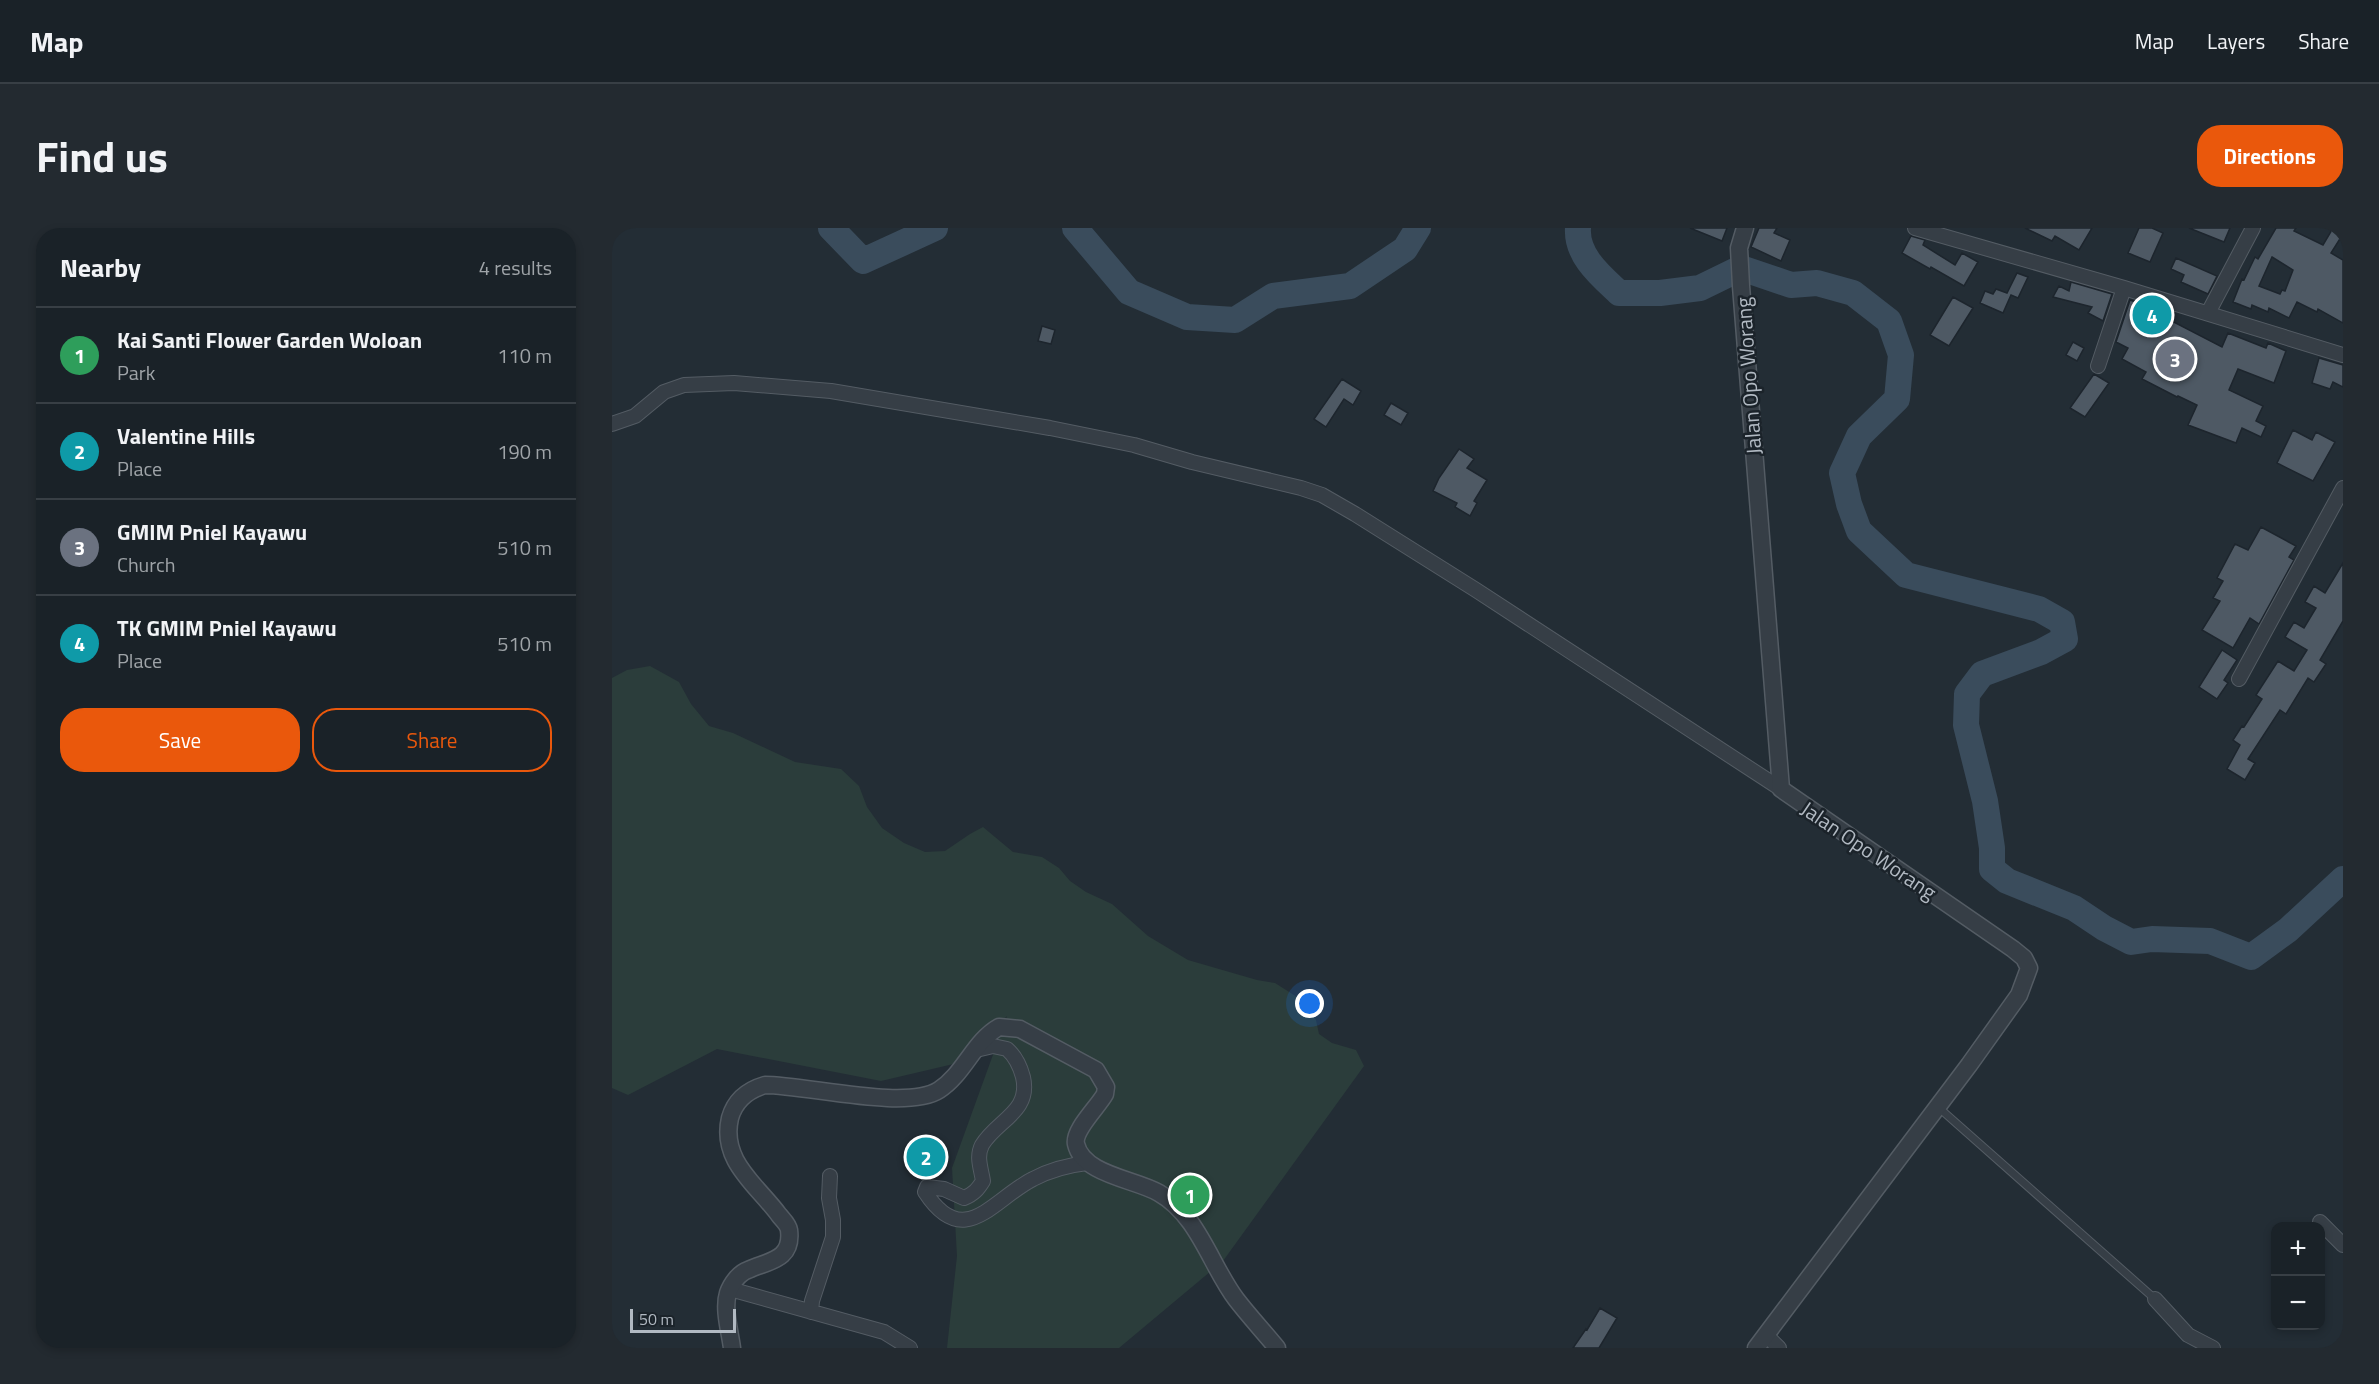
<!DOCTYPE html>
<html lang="en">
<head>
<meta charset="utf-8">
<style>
  :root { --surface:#1a2228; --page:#232a30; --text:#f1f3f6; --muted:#9fa4a8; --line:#383f45; --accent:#ea580c }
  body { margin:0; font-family:"Titillium Web",sans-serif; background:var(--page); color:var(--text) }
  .controls { position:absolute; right:18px; bottom:18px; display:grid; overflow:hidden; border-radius:12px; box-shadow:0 3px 9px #0003 }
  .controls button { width:54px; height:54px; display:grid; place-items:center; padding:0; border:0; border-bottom:2px solid var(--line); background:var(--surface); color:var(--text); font:30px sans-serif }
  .scale { position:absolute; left:18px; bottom:15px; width:106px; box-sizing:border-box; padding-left:6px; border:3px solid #b1b9c2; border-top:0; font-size:16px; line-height:21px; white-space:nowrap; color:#b1b9c2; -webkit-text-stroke:4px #1b232a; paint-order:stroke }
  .you { position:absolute; left:698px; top:776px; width:21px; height:21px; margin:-15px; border:4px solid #fff; border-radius:50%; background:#1a73e8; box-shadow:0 0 0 9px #1a73e833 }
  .badge { display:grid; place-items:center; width:39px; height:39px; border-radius:50%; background:var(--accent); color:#fff; font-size:20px; font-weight:700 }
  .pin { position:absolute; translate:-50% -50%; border:3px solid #fff; box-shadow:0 2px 6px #0006 }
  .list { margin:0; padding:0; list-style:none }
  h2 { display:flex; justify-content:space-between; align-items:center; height:78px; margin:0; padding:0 24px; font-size:26px }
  h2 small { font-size:20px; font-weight:400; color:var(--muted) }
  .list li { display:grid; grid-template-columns:39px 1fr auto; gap:18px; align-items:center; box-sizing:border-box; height:96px; padding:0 24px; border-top:2px solid var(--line) }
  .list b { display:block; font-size:22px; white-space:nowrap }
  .list p { margin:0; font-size:20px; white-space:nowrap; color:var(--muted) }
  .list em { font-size:20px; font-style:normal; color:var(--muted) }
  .actions { display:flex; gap:12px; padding:18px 24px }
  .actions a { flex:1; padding:14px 0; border:2px solid var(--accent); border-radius:24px; text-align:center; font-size:21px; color:var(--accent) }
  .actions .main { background:var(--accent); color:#fff }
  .map { position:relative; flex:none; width:1731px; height:1120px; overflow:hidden; border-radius:24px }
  header { display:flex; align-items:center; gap:36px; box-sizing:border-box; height:84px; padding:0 30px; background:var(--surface); border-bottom:2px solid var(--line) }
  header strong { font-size:28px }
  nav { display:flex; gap:33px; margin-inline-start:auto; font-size:21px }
  .intro { display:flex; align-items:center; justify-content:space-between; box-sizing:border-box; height:144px; padding:0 36px }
  h1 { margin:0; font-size:42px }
  .button { padding:15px 27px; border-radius:24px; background:var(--accent); color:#fff; font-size:21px; font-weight:700 }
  main { display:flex; gap:36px; padding:0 36px }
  aside { flex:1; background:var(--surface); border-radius:24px; box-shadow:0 3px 9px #0003 }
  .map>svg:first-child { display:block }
  .green { fill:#2b3d3b }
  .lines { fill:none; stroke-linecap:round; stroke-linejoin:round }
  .river { stroke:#3a4c5c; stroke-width:26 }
  .building { fill:#4e5964; stroke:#1d252d; stroke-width:1.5; fill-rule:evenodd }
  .service-casing { stroke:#545c64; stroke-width:9 }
  .minor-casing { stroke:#545c64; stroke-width:16 }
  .tertiary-casing { stroke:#545c64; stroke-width:19 }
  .service { stroke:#363e46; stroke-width:7 }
  .minor { stroke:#363e46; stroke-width:14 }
  .tertiary { stroke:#363e46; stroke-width:16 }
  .labels { text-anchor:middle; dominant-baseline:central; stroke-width:5; stroke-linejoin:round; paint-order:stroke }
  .street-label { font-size:21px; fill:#b1b9c2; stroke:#1b232a }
</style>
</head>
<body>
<header>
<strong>Map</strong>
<nav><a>Map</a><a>Layers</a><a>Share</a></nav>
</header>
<div class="intro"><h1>Find us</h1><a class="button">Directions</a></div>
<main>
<aside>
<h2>Nearby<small>4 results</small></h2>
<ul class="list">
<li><span class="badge" style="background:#2e9e5b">1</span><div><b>Kai Santi Flower Garden Woloan</b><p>Park</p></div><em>110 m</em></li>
<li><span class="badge" style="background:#0f9aa8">2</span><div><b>Valentine Hills</b><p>Place</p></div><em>190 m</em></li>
<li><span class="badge" style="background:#6b7280">3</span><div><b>GMIM Pniel Kayawu</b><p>Church</p></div><em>510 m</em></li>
<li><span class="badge" style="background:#0f9aa8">4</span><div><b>TK GMIM Pniel Kayawu</b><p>Place</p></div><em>510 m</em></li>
</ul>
<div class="actions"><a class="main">Save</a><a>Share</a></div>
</aside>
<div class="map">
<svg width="1731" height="1120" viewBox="0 0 1731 1120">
  <rect width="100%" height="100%" fill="#232d35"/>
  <path class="green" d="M38 438 67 454 79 476 97 498 121 505 183 534 229 541 247 558 255 579 270 600 292 615 313 624 333 623 358 606 371 599 401 624 430 629 447 640 458 653 474 664 500 676 536 708 576 732 645 752 663 755 693 774 704 792 707 806 720 815 744 822 752 838 611 1033 507 1120H335L345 1028 340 940 395 788 350 834 269 853 105 821 16 867 0 860V450L15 442Z"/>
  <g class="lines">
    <path class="river" d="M219 0 251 33 323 0
      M463 0 517 64 575 89 623 92 661 68 738 58 793 21 806 0
      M966 0C964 28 989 48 1007 65H1048L1088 60 1129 40 1179 57 1205 55 1241 65 1277 93 1289 127 1285 171 1247 208 1230 245 1237 276 1247 303 1294 347 1427 381 1450 394 1453 411 1429 424 1370 446 1355 466 1354 497 1373 573 1380 620V641L1395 653 1462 680 1492 700 1519 714 1540 711 1598 713 1639 729 1676 702 1731 651"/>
  </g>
  <path class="building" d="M1078 0H1115L1110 13Z
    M1147 0H1165L1162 5 1178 12 1169 33 1139 19Z
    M1413 0H1480L1467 22 1443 8 1440 13Z
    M1527 0H1540L1551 5 1538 34 1516 25Z
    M1577 0H1618L1612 14Z
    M1664 0H1684L1682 3 1711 17 1721 0H1731V6L1719 25 1731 32V95L1706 81 1705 84 1685 74 1677 90 1657 80 1656 84 1640 77 1639 81 1621 74 1630 51 1632 52 1643 29 1646 31ZM1660 29 1681 42 1673 63 1670 62 1668 66 1647 58Z
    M1299 8 1313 12 1311 17 1343 37 1350 25 1366 34 1352 58 1319 39 1318 41 1290 25Z
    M1564 30 1605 48 1596 66 1569 54 1572 47 1559 41Z
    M1405 45 1416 49 1406 70 1399 67 1391 85 1368 75 1373 63 1381 66 1384 61 1395 65Z
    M1459 54 1500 66 1491 93 1476 85 1480 79 1441 69 1447 58 1457 63Z
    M1341 69 1361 80 1337 118 1318 107Z
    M1518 72 1550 83 1548 87 1610 119 1616 105 1654 120 1656 115 1674 123 1662 155 1626 141 1617 162 1651 178 1644 193 1654 198 1649 209 1630 200 1624 215 1576 197 1585 177 1566 168 1565 169 1530 151 1534 144 1510 131 1516 120 1504 114Z
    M430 98 443 102 439 116 426 113Z
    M1461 114 1472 120 1465 133 1454 127Z
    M1707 130 1731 137V159L1721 154 1718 161 1700 155Z
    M1482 146 1497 155 1473 189 1458 180Z
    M730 151 749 163 741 177 732 171 714 199 702 191Z
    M779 175 796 185 789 197 772 187Z
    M1681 202 1700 212 1704 204 1723 214 1701 253 1665 235Z
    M847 221 862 231 855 240 875 252 862 273 865 275 858 288 843 279 845 275 821 263 827 250Z
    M1649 299 1684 318 1677 329 1682 332 1647 396 1638 390 1621 420 1590 402 1608 373 1601 370 1611 353 1605 350 1623 316 1636 322Z
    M1731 335V393L1708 432 1714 436 1702 454 1696 450 1674 486 1668 482 1636 531 1643 535 1633 552 1615 541 1628 517 1621 512 1630 498 1632 499 1650 471 1644 467 1666 433 1682 443 1695 422 1673 409 1682 394 1692 400 1704 380 1693 374 1702 358 1713 365Z
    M1610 422 1625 432 1612 452 1616 455 1605 471 1587 459Z
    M988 1080 1005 1090 987 1120H961L974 1101 975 1102Z"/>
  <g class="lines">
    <defs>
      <path id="service" d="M1326 879 1543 1071"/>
      <path id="minor" d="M1303 0 1512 60 1731 127
        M1596 85 1641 0
        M1486 138 1512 60
        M0 196 23 188 52 164 72 157 122 155 219 163 438 200 522 217 580 234 689 260 710 267 743 286 864 362 1169 561
        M1627 451 1731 260
        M364 822 381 818 395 821C403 828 408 838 411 849 419 884 385 892 370 917 364 929 369 940 371 953 366 961 362 966 352 970L332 961 315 959 313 964C352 1024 381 971 421 951 438 942 457 937 475 935
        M1708 994 1731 1017
        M118 1061 272 1104 298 1120
        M1543 1071 1576 1107 1601 1120
        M199 1084 200 1073 221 1009V992L217 970 218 948
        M1154 1107 1167 1120"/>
      <path id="tertiary" d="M1133 0 1127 20 1129 58 1169 561 1401 721 1412 730 1417 740 1407 767 1357 837 1144 1120
        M120 1120C118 1104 111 1081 116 1065 119 1056 127 1045 136 1042 155 1033 181 1033 177 1002 176 996 171 992 167 987 145 957 108 933 118 890 123 872 136 862 153 857 195 857 294 883 327 862 352 846 362 813 387 799L408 801 484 842 494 859 493 866C486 879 461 902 464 916 471 947 523 951 547 965 586 987 599 1038 624 1071 637 1088 652 1104 665 1120"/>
    </defs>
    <use href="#service" class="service-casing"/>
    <use href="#minor" class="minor-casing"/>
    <use href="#tertiary" class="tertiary-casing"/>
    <use href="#service" class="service"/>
    <use href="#minor" class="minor"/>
    <use href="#tertiary" class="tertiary"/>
  </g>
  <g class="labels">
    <g class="street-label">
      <text transform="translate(1136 148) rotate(-94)">Jalan Opo Worang</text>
      <text transform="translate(1257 622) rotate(34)">Jalan Opo Worang</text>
    </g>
  </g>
</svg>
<div class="controls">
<button>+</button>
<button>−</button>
</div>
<div class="scale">50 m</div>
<div class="you"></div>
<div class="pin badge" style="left:578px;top:967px;background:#2e9e5b">1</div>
<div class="pin badge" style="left:314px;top:929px;background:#0f9aa8">2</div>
<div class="pin badge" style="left:1563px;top:131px;background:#6b7280">3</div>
<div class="pin badge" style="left:1540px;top:87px;background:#0f9aa8">4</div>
</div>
</main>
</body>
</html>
